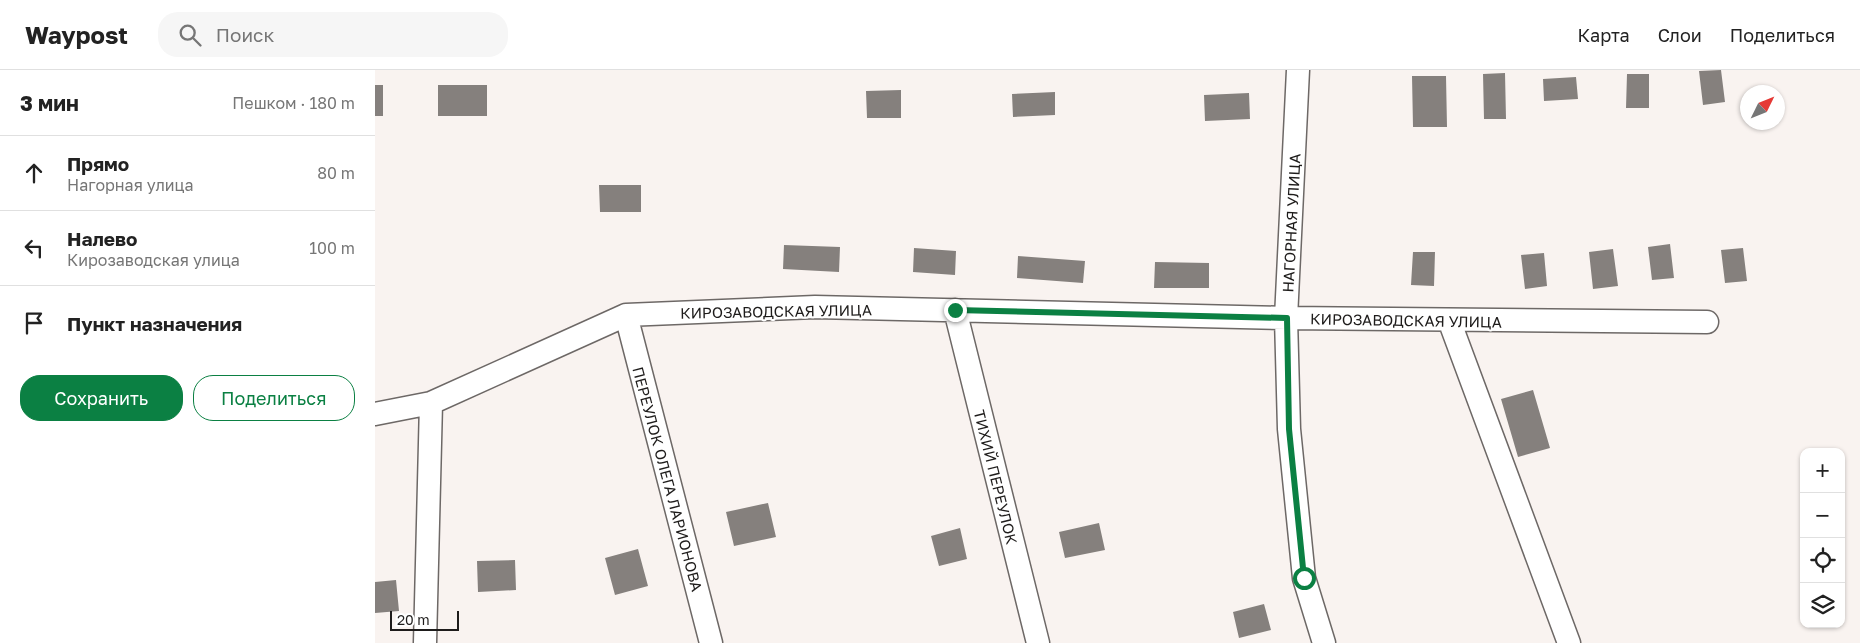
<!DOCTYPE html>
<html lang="ru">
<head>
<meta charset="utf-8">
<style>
  :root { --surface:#fff; --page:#f6f6f6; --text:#222; --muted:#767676; --line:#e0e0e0; --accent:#0b8043 }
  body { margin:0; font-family:"Golos Text",sans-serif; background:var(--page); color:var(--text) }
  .controls { position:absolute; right:15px; bottom:15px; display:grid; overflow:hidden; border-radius:10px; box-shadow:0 1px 4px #0004 }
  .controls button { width:45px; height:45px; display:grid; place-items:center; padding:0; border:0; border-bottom:1px solid var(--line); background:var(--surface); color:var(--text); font:25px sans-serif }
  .compass { position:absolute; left:1365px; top:15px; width:45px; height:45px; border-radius:50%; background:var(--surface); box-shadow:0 1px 4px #0004; rotate:47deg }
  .scale { position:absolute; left:15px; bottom:12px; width:69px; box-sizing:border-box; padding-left:5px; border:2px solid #1e1c1b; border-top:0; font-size:14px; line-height:18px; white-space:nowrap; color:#1e1c1b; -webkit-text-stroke:4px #fff; paint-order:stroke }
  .stop { position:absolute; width:15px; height:15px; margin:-11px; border:4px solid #0b8043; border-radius:50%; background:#fff }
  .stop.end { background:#0b8043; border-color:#fff; box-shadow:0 1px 5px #0008 }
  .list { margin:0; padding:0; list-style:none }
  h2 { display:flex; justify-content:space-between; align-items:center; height:65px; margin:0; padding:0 20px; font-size:21px }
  h2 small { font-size:16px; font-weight:400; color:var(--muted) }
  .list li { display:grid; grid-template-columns:32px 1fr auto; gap:15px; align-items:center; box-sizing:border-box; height:75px; padding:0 20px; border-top:1px solid var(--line) }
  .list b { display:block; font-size:19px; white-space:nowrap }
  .list p { margin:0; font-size:16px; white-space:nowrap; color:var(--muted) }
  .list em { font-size:16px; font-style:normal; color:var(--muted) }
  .actions { display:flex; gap:10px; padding:15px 20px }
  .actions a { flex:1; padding:11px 0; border:1px solid var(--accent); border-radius:20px; text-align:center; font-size:18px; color:var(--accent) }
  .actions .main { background:var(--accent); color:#fff }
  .icon { flex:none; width:28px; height:28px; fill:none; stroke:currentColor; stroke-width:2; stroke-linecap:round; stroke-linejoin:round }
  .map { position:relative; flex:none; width:1485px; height:573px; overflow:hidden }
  header { display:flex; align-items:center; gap:30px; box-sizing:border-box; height:70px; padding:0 25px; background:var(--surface); border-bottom:1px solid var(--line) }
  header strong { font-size:24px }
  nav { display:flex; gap:28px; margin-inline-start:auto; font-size:18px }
  .search { width:350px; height:45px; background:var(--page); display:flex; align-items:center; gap:12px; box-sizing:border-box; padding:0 18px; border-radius:20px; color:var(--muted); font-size:19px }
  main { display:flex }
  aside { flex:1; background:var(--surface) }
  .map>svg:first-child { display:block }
  .building { fill:#85807d }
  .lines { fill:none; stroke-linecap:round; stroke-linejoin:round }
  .minor-casing { stroke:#6d6866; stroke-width:25 }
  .minor { stroke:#fff; stroke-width:22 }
  .route { stroke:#0b8043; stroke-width:6 }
  .labels { text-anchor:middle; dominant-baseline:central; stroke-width:4; stroke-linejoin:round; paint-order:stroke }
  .street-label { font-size:15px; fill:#1e1c1b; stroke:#fff }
</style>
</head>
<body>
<header>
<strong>Waypost</strong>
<div class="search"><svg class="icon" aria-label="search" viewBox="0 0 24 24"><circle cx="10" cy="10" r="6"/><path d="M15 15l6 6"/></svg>Поиск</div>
<nav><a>Карта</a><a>Слои</a><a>Поделиться</a></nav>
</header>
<main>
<aside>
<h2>3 мин<small>Пешком · 180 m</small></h2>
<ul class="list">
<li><svg class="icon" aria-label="ahead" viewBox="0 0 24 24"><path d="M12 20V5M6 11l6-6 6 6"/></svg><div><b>Прямо</b><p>Нагорная улица</p></div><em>80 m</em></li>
<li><svg class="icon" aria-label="left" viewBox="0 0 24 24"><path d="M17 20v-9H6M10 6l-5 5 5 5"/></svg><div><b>Налево</b><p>Кирозаводская улица</p></div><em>100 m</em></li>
<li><svg class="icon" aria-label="arrive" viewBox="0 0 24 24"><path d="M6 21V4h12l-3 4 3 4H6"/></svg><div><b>Пункт назначения</b></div></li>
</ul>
<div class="actions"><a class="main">Сохранить</a><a>Поделиться</a></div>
</aside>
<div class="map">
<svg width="1485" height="573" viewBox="0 0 1485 573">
  <rect width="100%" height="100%" fill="#f9f3f0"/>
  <path class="building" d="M1346 0 1350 32 1328 35 1324 1Z
    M1130 3 1131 49H1109L1108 4Z
    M1252 4H1274V38H1251Z
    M1037 6H1071L1072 57H1038Z
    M1201 7 1203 29 1169 31 1168 9Z
    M0 15H8V46H0Z
    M63 15H112V46H63Z
    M526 20V48H492L491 21Z
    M680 22V45L638 47 637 24Z
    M874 23 875 49 830 51 829 25Z
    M224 115H266V142H225Z
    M1295 174 1299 208 1277 210 1273 177Z
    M409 175 465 177 464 202 408 199Z
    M539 178 581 181 580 205 538 202Z
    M1368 178 1372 211 1350 213 1346 180Z
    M1238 179 1243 216 1218 219 1214 182Z
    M1038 182H1060L1059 216 1036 215Z
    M1169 183 1172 216 1150 219 1146 185Z
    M643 186 710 191 708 213 642 208Z
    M780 192 834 193V218H779Z
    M1158 320 1175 378 1143 387 1126 329Z
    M393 433 401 467 359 476 351 442Z
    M724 453 730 480 690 488 684 462Z
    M585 458 592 489 564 496 556 466Z
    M263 479 273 516 240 525 230 488Z
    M140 490 141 520 103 522 102 491Z
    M21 510 24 541 0 543V512Z
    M889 534 896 560 864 568 858 542Z"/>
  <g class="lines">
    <defs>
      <path id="minor" d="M923 0 911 248 914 359 929 508 949 573
        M580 240 663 573
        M251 245 336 573
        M1074 250 1194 573
        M0 344 56 333 251 245 440 237 911 248 1332 252
        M50 573 56 333"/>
    </defs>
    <use href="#minor" class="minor-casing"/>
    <use href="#minor" class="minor"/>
  </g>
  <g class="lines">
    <path class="route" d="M580 240 912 248 914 359 929 508"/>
  </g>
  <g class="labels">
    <g class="street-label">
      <text transform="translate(916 153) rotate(-87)">НАГОРНАЯ УЛИЦА</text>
      <text transform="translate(401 241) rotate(-1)">КИРОЗАВОДСКАЯ УЛИЦА</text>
      <text transform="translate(1031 250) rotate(1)">КИРОЗАВОДСКАЯ УЛИЦА</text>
      <text transform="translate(621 407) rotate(76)">ТИХИЙ ПЕРЕУЛОК</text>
      <text transform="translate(293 409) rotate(75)">ПЕРЕУЛОК ОЛЕГА ЛАРИОНОВА</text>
    </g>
  </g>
</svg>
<div class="controls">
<button>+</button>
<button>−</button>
<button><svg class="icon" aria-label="locate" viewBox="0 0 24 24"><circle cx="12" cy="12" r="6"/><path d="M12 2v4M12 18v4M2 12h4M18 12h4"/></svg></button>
<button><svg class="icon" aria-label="layers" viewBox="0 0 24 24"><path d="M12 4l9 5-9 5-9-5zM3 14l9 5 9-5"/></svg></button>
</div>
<svg class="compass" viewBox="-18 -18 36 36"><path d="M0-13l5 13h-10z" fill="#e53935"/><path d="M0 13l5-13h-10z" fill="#767676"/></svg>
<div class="scale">20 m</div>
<div class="stop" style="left:929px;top:508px"></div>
<div class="stop end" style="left:580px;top:240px"></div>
</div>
</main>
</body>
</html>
